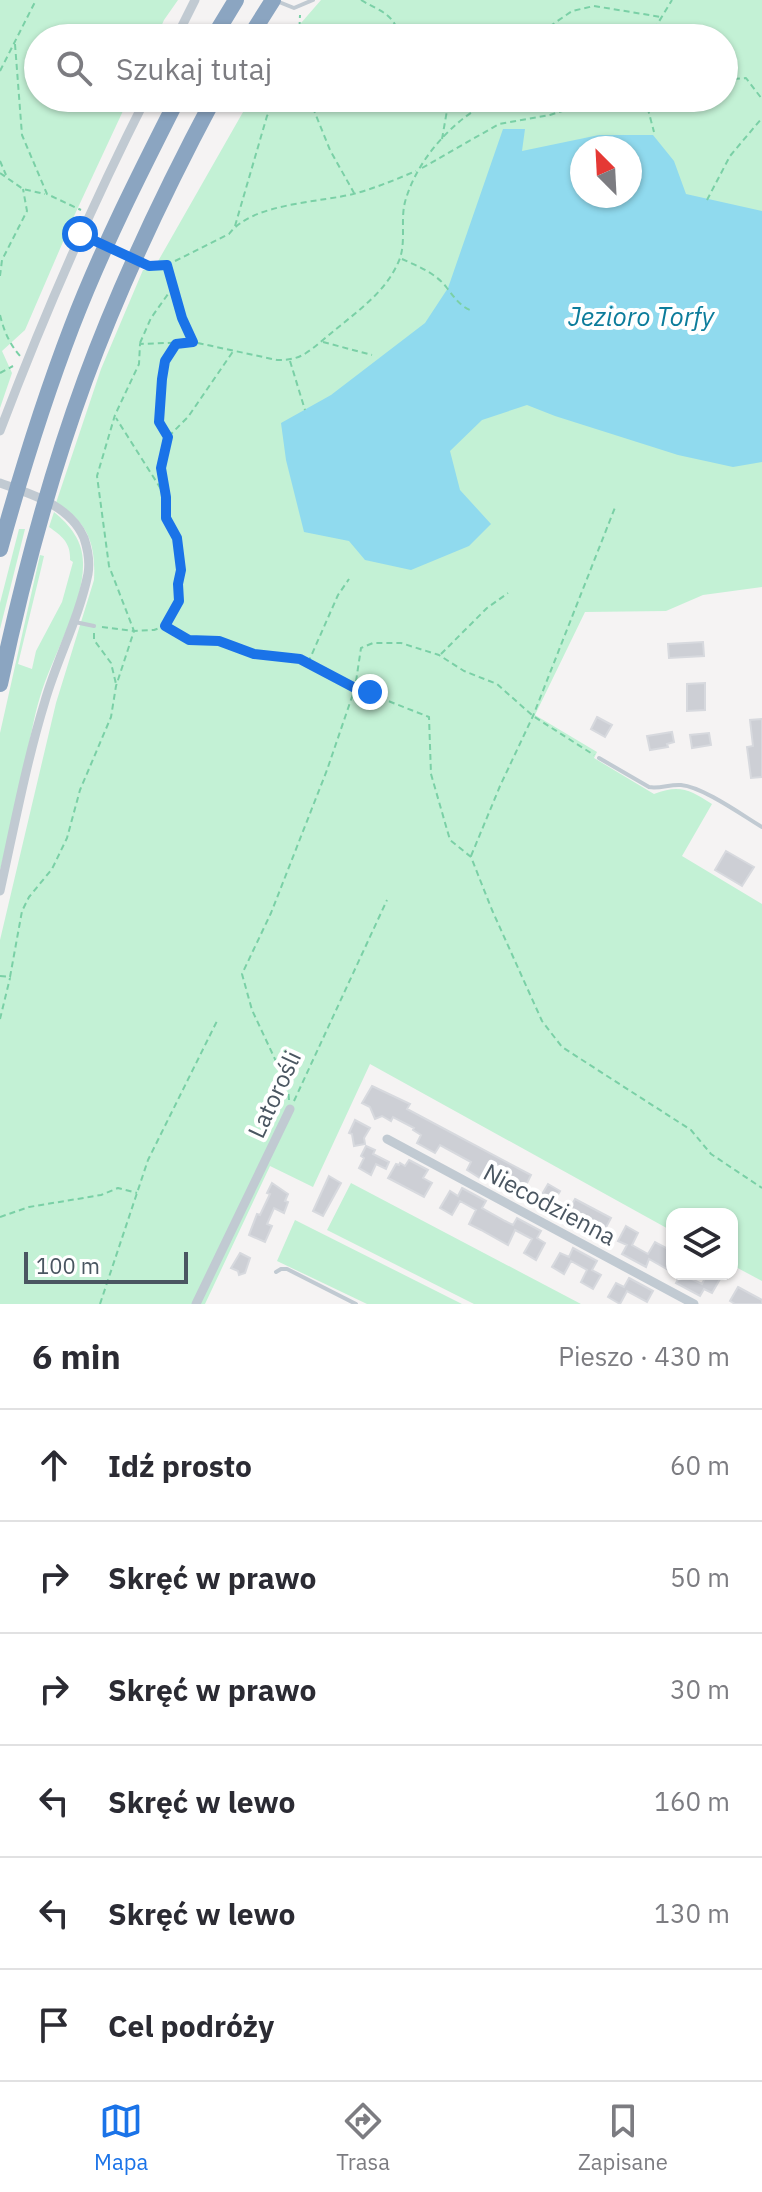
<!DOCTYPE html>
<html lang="pl">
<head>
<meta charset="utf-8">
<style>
  :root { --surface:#fff; --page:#f2f2f3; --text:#2b2b33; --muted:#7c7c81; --line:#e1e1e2; --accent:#1a73e8 }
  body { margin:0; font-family:"IBM Plex Sans",sans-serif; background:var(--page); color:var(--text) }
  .controls { position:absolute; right:24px; bottom:24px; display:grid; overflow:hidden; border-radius:16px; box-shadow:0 2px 6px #0004 }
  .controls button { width:72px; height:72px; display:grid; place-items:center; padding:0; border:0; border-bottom:2px solid var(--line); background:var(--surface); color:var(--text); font:40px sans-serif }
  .compass { position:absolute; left:570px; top:136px; width:72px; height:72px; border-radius:50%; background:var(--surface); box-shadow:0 2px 6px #0004; rotate:336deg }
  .scale { position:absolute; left:24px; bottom:20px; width:164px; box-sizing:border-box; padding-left:8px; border:4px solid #4a5661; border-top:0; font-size:22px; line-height:28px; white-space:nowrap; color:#4a5661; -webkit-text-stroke:6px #fff; paint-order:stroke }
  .stop { position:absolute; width:24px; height:24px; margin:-18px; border:6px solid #1a73e8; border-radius:50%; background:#fff }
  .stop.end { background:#1a73e8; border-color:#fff; box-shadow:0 2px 8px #0008 }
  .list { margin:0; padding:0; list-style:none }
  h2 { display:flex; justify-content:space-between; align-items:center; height:104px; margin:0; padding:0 32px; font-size:34px }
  h2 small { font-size:26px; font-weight:400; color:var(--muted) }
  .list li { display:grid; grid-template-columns:52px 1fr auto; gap:24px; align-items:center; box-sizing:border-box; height:112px; padding:0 32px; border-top:2px solid var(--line) }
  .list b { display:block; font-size:30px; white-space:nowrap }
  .list em { font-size:26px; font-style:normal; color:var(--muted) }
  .icon { flex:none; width:44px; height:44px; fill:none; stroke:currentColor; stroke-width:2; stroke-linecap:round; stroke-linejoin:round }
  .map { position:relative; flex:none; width:762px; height:1304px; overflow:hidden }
  .search { position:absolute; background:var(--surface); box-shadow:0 2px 6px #0004; left:24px; right:24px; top:24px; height:88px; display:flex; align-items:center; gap:20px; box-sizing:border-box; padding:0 28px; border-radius:44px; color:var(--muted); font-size:30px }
  .sheet { height:776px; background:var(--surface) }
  nav { display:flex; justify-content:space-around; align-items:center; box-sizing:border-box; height:112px; border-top:2px solid var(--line); background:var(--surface); font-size:22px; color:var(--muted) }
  nav a { display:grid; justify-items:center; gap:4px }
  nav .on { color:var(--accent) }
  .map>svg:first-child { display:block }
  .green { fill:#c3f1d5; fill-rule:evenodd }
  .water { fill:#90daee; fill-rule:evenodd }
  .building { fill:#cdcfd5; stroke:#d7d9de; stroke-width:2 }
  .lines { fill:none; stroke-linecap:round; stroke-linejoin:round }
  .path { stroke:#7ad0a6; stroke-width:2; stroke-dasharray:6 4; stroke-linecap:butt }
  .lane { stroke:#c1cad2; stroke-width:4 }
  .street { stroke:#c1cad2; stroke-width:9 }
  .highway { stroke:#8ba5c1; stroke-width:16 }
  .route { stroke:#1a73e8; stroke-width:10 }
  .labels { text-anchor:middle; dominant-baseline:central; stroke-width:8; stroke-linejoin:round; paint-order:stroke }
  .street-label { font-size:24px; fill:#4a5661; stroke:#fff }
  .water-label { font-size:26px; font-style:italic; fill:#0c7c9b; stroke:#fff }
</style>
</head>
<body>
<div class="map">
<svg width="762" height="1304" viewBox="0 0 762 1304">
  <rect width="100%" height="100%" fill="#f5f3f3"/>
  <path class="green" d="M0 0H178L164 20 156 38H38V98H129L75 214 25 330 2 351 12 373 0 408Z
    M321 0H762V587L703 595 666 611 585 612 535 715 597 752 594 758 654 794C680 784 690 790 712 804L682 856 762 904V1281L732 1265V1214H672V1231L370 1064 313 1187 270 1166 205 1304H0V940L56 703 94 580C96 544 88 522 56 503L101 369 143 270H153L251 98H724V38H288ZM582 148H630V196H582Z
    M54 512C70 525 83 541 83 563 84 605 52 656 40 697 34 716 31 737 26 757 18 795 9 833 0 871V733L40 555 44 556 41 569 18 664 32 669 36 651 62 602 73 562 70 560C71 543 62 536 49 527Z
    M19 529H25L0 629V603Z
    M351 1183 581 1304H474L327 1230Z
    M295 1220 462 1304H367L277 1261Z"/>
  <path class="water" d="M503 129H525L522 151 599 135H653L674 161 686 194 762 211V462L733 467 678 455 555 416 527 405 482 420 450 451 460 490 491 524 469 546 411 570 365 560 349 541 304 532 286 460 281 423 331 395 425 323 448 288ZM582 148H630V196H582Z"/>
  <path class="building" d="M703 642 704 656 669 658 668 644Z
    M705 683V710L687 711V684Z
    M597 717 612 725 605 737 591 729Z
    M762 719V777L751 778 747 747 753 746 750 720Z
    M672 732 674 742 667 744 668 747 650 750 647 736Z
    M709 733 711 745 692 748 690 735Z
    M726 851 754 867 742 886 715 870Z
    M372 1086 410 1104 407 1109 531 1175 525 1187 541 1196 548 1184 560 1191 552 1205 544 1200 539 1209 515 1196 520 1188 490 1172 485 1180 480 1178 467 1170 471 1162 440 1145 435 1153 417 1143 421 1135 413 1130 414 1128 393 1117 391 1121 382 1116 375 1119 370 1107 362 1103Z
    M355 1120 370 1128 364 1138 365 1144 354 1146 352 1134 349 1133Z
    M366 1146 375 1150 373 1154 389 1162 386 1169 376 1164 371 1175 359 1168 364 1158 361 1156Z
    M409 1160 428 1170 423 1178 432 1183 424 1197 388 1178 396 1164 399 1165 400 1163 405 1166Z
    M329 1176 341 1183 323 1216 313 1211Z
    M272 1183 288 1194 285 1201 288 1202 284 1213 274 1208 267 1224 272 1226 265 1242 249 1235 257 1214 260 1215 270 1194 267 1193Z
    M462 1188 486 1201 482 1208 505 1221 513 1225 517 1218 541 1231 537 1238 545 1243 536 1260 524 1253 532 1239 515 1230 508 1245 481 1230 469 1224 476 1210 460 1201 452 1215 440 1208 450 1191 458 1196Z
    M575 1199 611 1218 603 1233 594 1228 590 1237 571 1227 576 1218 567 1213Z
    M626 1226 638 1233 632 1245 648 1254 655 1242 672 1251V1272L649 1259 646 1267 622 1254 627 1245 618 1241Z
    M573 1248 597 1261 592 1270 601 1275 593 1289 581 1282 587 1270 571 1261 564 1274 552 1267 560 1253 569 1257Z
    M240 1253 250 1258 245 1273 239 1275 238 1271 231 1268Z
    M681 1274 702 1284 707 1274H723L712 1293 704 1289 700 1296 676 1283Z
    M629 1278 653 1291 647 1302 627 1291 620 1304 608 1297 616 1283 624 1287Z
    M738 1287 762 1300V1304H735L730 1301Z"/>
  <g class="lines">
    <path class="path" d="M361 0C381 12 394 13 400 38
      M299 38 300 15
      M533 38 572 11 594 6 661 17
      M649 38 672 0
      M15 44 22 135 47 194 81 210
      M0 71 36 0
      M724 80 746 78 762 99
      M309 98 330 150 354 193
      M645 98 654 132
      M442 139 449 99 445 98
      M0 161 6 175
      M422 168 499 124 550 115 602 98
      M0 173 23 189 45 194
      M707 200 730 156 762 118
      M235 226 267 116 278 98
      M402 259C417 266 436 273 447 288 454 297 460 306 470 310L468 313
      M175 261 229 234C253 202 321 203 357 193 378 187 397 179 416 171
      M168 271 182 318 192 340
      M0 276 2 260 27 211 23 189
      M0 315C4 331 9 343 20 356
      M323 342 372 355
      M140 343 151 318 173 287
      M290 361 305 410
      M0 373 13 366
      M168 436 159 422 162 379 165 361 175 345
      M166 495 161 468 168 437 188 417 234 350
      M165 626 189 640 219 641 254 654 300 659 355 688 429 717 431 774 450 840 471 857 492 910 542 1021 562 1047 691 1130 711 1154 762 1188
      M102 627 134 631 154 630 165 626 179 601 178 584 181 570 177 538 166 518V497L116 418
      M94 633V640L111 663 116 684
      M441 654 487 608 508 593
      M308 663 338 595 349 579
      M471 856 500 786 533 716 616 505
      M0 976 10 977 22 911 29 897 52 869 67 838 80 790 111 717 116 686 134 631 109 566 97 476 115 415 139 364 140 344 193 342 277 360C288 360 297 359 306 353 317 346 326 337 335 330 359 310 385 292 398 263 407 245 400 221 405 202 417 158 456 116 497 98
      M0 1019 10 978
      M289 1100 288 1087 252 1010 242 974 271 913 327 770 355 688 361 648 373 643H401L439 655 464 671 497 684 533 716 594 755
      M294 1101 387 900
      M0 1217 29 1207 101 1195 118 1188 137 1193
      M100 1304 148 1160 218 1019"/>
    <path class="lane" d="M279 2 294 8 313 0
      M82 235 103 244
      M111 248 132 258
      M140 262 149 266 167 265
      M75 622 94 626
      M599 758 649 787C660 789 670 784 681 785 703 787 742 815 762 827
      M276 1272 281 1269H287L356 1304"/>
    <path class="street" d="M176 38 195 0
      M0 431C43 317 91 207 146 98
      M0 483C31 494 70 505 84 538 88 550 90 562 88 574 79 618 57 659 45 701 26 763 14 828 0 891
      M387 1139 694 1304
      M196 1304 290 1109"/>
    <path class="highway" d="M213 38 236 0
      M249 38 273 0
      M0 549C21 473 44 399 72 326 102 248 140 173 178 98
      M0 684C22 581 49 478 85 380 121 282 165 190 214 98"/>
  </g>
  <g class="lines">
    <path class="route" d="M80 234 149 266 167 265 182 318 193 342 176 344 165 361 162 379 159 422 168 437 161 468 166 497V518L177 538 181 570 178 584 179 601 165 626 189 640 219 641 254 654 300 659 355 688 370 692"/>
  </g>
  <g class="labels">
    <g class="street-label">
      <text transform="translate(274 1094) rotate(-65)">Latorośli</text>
      <text transform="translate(550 1204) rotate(28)">Niecodzienna</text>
    </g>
    <g class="water-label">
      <text x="641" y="316">Jezioro Torfy</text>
    </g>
  </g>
</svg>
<div class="controls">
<button><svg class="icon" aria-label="layers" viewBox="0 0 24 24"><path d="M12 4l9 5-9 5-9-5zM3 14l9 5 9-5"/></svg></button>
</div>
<svg class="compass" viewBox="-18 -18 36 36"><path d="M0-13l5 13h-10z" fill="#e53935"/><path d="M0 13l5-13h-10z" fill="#7c7c81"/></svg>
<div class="scale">100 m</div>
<div class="stop" style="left:80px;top:234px"></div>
<div class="stop end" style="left:370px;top:692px"></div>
<div class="search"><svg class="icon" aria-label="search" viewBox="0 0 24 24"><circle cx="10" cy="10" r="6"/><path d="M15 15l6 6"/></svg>Szukaj tutaj</div>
</div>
<section class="sheet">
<h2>6 min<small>Pieszo · 430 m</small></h2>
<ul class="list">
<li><svg class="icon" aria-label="ahead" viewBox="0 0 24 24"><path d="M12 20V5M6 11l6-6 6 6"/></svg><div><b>Idź prosto</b></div><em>60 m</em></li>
<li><svg class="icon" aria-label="right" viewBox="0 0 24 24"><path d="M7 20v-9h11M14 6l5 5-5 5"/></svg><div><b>Skręć w prawo</b></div><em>50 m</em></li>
<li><svg class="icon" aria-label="right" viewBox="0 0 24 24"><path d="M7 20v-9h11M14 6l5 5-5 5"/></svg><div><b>Skręć w prawo</b></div><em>30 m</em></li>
<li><svg class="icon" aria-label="left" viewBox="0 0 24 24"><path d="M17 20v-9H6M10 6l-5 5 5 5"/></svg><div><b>Skręć w lewo</b></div><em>160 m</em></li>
<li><svg class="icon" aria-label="left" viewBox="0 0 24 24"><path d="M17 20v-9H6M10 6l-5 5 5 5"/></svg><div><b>Skręć w lewo</b></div><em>130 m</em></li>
<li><svg class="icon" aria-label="arrive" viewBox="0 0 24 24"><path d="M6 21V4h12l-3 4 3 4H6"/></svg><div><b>Cel podróży</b></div></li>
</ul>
</section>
<nav>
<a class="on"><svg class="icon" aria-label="map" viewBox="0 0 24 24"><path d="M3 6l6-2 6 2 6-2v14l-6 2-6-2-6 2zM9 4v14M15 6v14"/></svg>Mapa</a>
<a><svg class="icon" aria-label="directions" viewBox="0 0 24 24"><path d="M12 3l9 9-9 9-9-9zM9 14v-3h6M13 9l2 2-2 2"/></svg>Trasa</a>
<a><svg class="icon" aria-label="saved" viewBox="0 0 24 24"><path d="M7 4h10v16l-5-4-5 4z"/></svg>Zapisane</a>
</nav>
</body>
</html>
